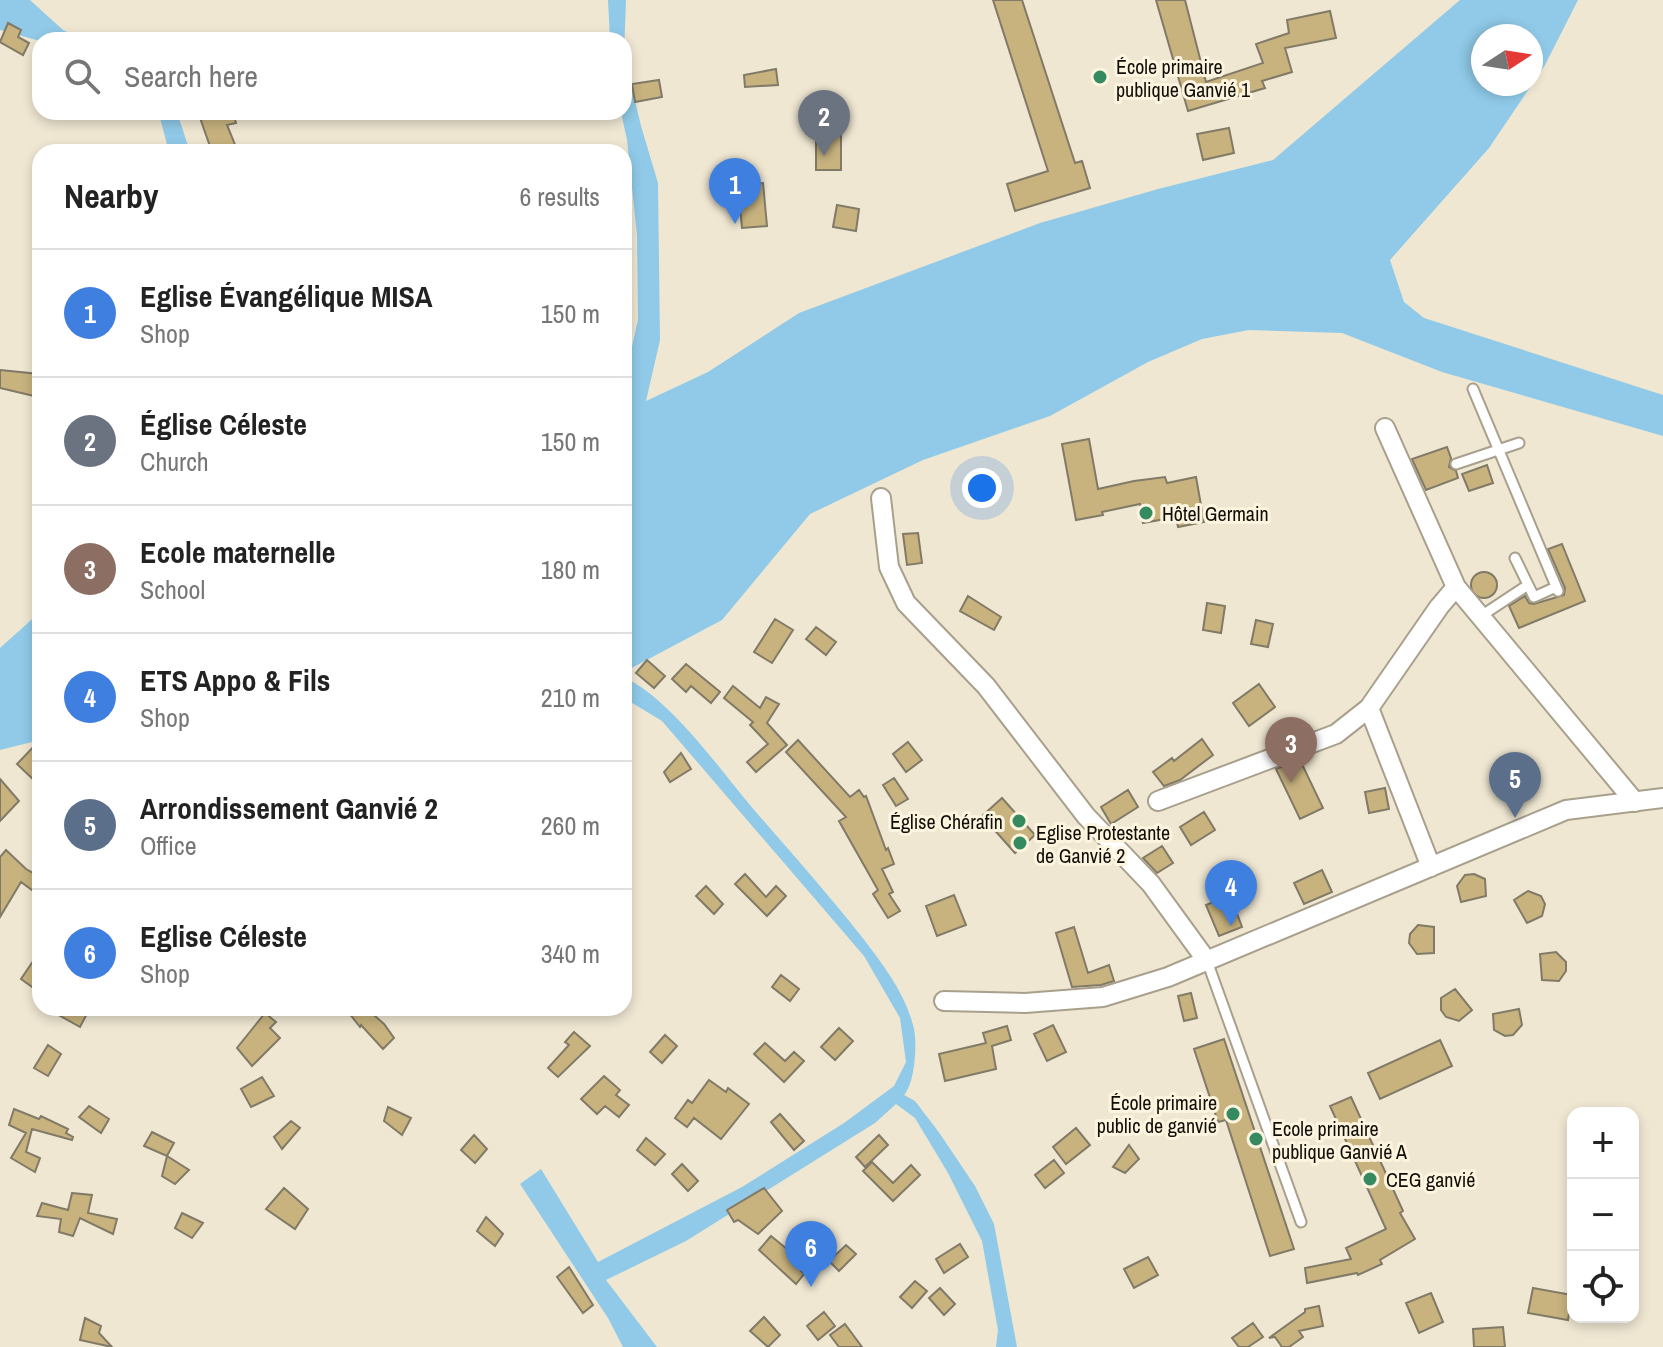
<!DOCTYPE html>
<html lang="en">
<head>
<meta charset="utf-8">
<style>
  :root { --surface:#fff; --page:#f6f6f6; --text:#222; --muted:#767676; --line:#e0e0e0; --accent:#358b5f }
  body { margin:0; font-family:"Archivo Narrow",sans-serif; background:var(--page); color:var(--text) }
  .controls { position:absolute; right:24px; bottom:24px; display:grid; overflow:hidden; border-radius:16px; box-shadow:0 4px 12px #0003 }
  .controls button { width:72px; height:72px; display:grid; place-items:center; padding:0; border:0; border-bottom:2px solid var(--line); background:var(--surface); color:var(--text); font:40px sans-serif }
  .compass { position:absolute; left:1471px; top:24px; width:72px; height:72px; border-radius:50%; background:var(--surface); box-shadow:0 4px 12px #0003; rotate:78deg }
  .you { position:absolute; left:982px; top:488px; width:28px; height:28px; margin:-20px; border:6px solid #fff; border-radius:50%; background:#1a73e8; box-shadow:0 0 0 12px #1a73e833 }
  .badge { display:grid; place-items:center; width:52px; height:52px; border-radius:50%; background:var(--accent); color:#fff; font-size:26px; font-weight:700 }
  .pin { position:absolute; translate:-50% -66px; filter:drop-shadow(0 2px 4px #0008) }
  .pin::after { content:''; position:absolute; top:42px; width:28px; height:24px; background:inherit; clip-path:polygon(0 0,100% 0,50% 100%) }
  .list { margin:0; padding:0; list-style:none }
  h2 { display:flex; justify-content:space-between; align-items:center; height:104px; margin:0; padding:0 32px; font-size:34px }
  h2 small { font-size:26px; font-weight:400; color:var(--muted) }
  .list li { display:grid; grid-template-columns:52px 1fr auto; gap:24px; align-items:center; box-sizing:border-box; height:128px; padding:0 32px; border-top:2px solid var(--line) }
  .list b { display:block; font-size:30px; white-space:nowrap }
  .list p { margin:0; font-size:26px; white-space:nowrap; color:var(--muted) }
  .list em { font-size:26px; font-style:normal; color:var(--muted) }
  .icon { flex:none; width:44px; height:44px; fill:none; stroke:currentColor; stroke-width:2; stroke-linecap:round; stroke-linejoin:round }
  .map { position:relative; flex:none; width:1663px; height:1347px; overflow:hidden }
  .search { position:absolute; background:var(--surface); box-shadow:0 4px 12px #0003; left:32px; top:32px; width:600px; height:88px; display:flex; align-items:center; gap:20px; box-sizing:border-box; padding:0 28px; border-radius:24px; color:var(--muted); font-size:30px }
  .panel { position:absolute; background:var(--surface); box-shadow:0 4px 12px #0003; left:32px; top:144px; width:600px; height:872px; border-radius:24px }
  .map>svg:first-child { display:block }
  .water { fill:#90cae8; fill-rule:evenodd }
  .building { fill:#c8b37f; stroke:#817a67; stroke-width:2 }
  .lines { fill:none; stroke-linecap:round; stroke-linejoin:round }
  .lane-casing { stroke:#a8a08c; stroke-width:13 }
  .street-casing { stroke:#a8a08c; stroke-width:22 }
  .lane { stroke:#fff; stroke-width:9 }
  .street { stroke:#fff; stroke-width:18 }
  .poi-dot { fill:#358b5f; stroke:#fcf4df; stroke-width:3 }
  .labels { text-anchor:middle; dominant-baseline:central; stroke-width:6; stroke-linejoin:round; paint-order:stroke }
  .poi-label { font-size:20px; fill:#100e07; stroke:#fcf4df; text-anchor:start }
</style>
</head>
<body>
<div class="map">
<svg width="1663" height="1347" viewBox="0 0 1663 1347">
  <rect width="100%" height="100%" fill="#efe7d2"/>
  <path class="water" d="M0 0H30L63 30 84 40 40 41 0 30Z
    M608 0H626L624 54 641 126 658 183 660 340 646 401 708 372 799 313 1040 223 1158 189 1273 160 1460 0H1578L1545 65 1489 148 1390 260 1404 302 1424 318 1663 395V436L1442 372 1342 333 1249 330 1202 339 1148 362 1050 416 923 460 810 514 722 620 624 672V382L638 320 637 235 627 140 621 112H624V40H610ZM1483 36H1531V84H1483Z
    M155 112H177L190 152H169L160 118Z
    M40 612V740L0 750V648Z
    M624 677C673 701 719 769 755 811 792 854 830 896 865 941 884 966 905 994 913 1025 918 1041 915 1083 904 1095L915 1101 938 1131 975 1186 994 1224 1017 1347H996L998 1330 982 1241 948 1173 915 1118 896 1104 875 1123 686 1241 606 1280 657 1347H623L608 1318 520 1184 541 1169 598 1262 742 1187 844 1123 894 1086 906 1062 900 1018 864 956 662 721 624 698Z"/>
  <path class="building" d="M993 0H1022L1075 163 1082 161 1090 188 1015 211 1007 184 1048 171Z
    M1156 0H1185L1206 82 1263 63 1256 44 1289 33 1287 20 1330 11 1336 38 1285 48 1292 72 1262 81 1265 88 1188 111Z
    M8 23 21 30 18 37 29 43 23 55 0 42Z
    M776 69 778 85 745 87 744 75Z
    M659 80 662 97 635 102 632 84Z
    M212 112H233L236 123 227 125 238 152H212L199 115Z
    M1229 128 1234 153 1203 160 1197 134Z
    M841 130V170H816V131Z
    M763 183 767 226 742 228 738 185Z
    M837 205 859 209 856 231 833 227Z
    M0 370 39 374 34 396 0 388Z
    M1089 439 1098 489 1134 481 1165 477 1167 483 1196 477 1204 522 1178 527 1176 517 1143 523 1140 504 1102 512 1103 515 1076 520 1062 444Z
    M1447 447 1451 458 1449 467 1456 471 1458 478 1426 490 1412 459Z
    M1487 465 1493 483 1469 491 1462 474Z
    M918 533 922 563 907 565 903 534Z
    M1562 544 1585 601 1519 628 1509 606 1525 596 1529 603 1534 604 1564 595 1565 588 1548 549Z
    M1471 585a13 13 0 1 1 26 0a13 13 0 1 1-26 0Z
    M968 596 1001 617 994 630 960 611Z
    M1207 603 1225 606 1221 633 1203 630Z
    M775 619 793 630 772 663 754 652Z
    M1256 620 1273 624 1268 647 1251 644Z
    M816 627 836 642 826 655 806 639Z
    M647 660 665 676 654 688 636 673Z
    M686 664 720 692 711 703 691 686 686 692 672 679Z
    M1259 684 1275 707 1249 726 1233 703Z
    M733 686 760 708 766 697 779 704 767 723 787 745 756 772 747 762 768 744 750 725 753 722 724 698Z
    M1202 739 1213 755 1180 780 1164 786 1153 772 1172 758 1174 761Z
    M40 740V786L17 764Z
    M798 740 850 797 859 790 864 797 866 796 886 850 888 848 894 864 882 869 893 892 889 894 900 911 888 918 873 894 878 890 839 821 846 817 786 752Z
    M908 742 922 760 906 772 893 754Z
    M681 753 691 769 670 782 664 772Z
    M1515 754 1527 797 1512 801 1500 758Z
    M1300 760 1323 808 1300 819 1276 769Z
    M894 778 908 799 896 806 883 785Z
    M0 779 19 801 0 821Z
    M1385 788 1389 809 1369 813 1365 792Z
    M1128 790 1138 807 1111 824 1101 807Z
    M1002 798 1035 835 1015 853 982 816Z
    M1204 812 1215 830 1191 845 1180 827Z
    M1162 846 1173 863 1157 873 1143 858Z
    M6 850 26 869 40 877V896L21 882 0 917V857Z
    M1322 870 1332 892 1304 904 1294 883Z
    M745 874 766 897 776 886 786 896 767 916 735 884Z
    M1474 874 1485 879 1486 896 1461 902 1457 886 1465 875Z
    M706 886 723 904 714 914 696 896Z
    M1528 891 1541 896 1545 904 1542 916 1527 923 1514 900Z
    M954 895 966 925 937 936 926 906Z
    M1230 895 1242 927 1219 936 1206 905Z
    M1418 925 1434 927V953L1417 954 1409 943 1410 934Z
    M1074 927 1088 973 1109 965 1114 981 1101 985 1072 987 1056 933Z
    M40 951V981L35 989 21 979Z
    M1556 952 1566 962V971L1559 981 1542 980 1540 954Z
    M781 975 799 989 790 1001 772 987Z
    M1455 989 1472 1010 1459 1021 1446 1017 1441 1010V998Z
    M1191 993 1197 1018 1184 1021 1178 996Z
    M46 1008H90L80 1027Z
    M345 1008H366L384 1024 394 1038 383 1049 361 1025 360 1027Z
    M1519 1009 1522 1025 1513 1035 1505 1036 1494 1030 1493 1014Z
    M265 1013 276 1022 270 1028 280 1038 252 1066 237 1048Z
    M1053 1025 1066 1052 1047 1061 1034 1034Z
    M1007 1026 1011 1040 992 1046 996 1069 945 1081 939 1054 986 1043 983 1033Z
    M839 1028 853 1041 835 1060 821 1047Z
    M574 1032 590 1046 558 1077 548 1068 569 1045 565 1042Z
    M665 1035 677 1046 662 1063 650 1052Z
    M1224 1039 1294 1249 1270 1256 1226 1120 1218 1122 1194 1049Z
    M1440 1040 1452 1066 1380 1099 1368 1073Z
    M765 1043 785 1061 794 1052 804 1061 784 1082 754 1054Z
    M48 1045 61 1054 48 1076 34 1068Z
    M604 1076 620 1090 616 1095 629 1105 619 1117 605 1106 597 1114 581 1099Z
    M262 1077 274 1096 251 1107 241 1089Z
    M709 1080 726 1092 728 1088 749 1104 721 1139 694 1118 687 1127 675 1118 688 1100 692 1103Z
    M1351 1097 1403 1211 1400 1213 1415 1239 1380 1260 1382 1264 1358 1275 1357 1273 1307 1283 1305 1268 1351 1259 1346 1248 1386 1229 1330 1106Z
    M89 1106 109 1119 101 1133 79 1117Z
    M388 1107 411 1118 402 1135 384 1121Z
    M14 1109 39 1119 41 1116 68 1129 66 1133 73 1137 72 1140 32 1129 26 1152 40 1158 35 1172 11 1158 26 1133 9 1125Z
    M780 1114 804 1141 794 1150 771 1122Z
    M291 1121 300 1128 282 1149 274 1137Z
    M1076 1128 1090 1145 1066 1164 1053 1147Z
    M152 1132 174 1143 167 1156 144 1146Z
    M474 1135 487 1149 475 1163 461 1150Z
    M879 1135 888 1145 865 1167 856 1157Z
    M646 1138 665 1154 655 1165 637 1150Z
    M1129 1145 1139 1159 1125 1173 1113 1167Z
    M167 1156 189 1170 175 1184 162 1176Z
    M1054 1160 1064 1173 1045 1188 1035 1175Z
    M872 1162 893 1183 911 1165 920 1175 893 1201 863 1171Z
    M682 1164 698 1181 688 1191 672 1174Z
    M284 1188 308 1209 295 1229 266 1209Z
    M764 1188 782 1211 758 1234 738 1220 734 1222 727 1210Z
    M72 1193 92 1195 88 1213 117 1219 113 1234 80 1218 73 1236 59 1232 61 1219 37 1216 42 1203 68 1210Z
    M182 1213 203 1223 192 1238 175 1228Z
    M486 1217 503 1234 495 1246 477 1231Z
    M771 1236 793 1254 806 1241 819 1254 801 1271 804 1274 796 1284 759 1250Z
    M960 1244 968 1257 944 1273 936 1259Z
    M846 1245 856 1254 839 1271 829 1261Z
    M1148 1257 1158 1275 1134 1288 1124 1269Z
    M569 1267 593 1305 583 1313 557 1277Z
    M915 1281 927 1291 912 1308 900 1297Z
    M940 1288 955 1304 944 1315 929 1298Z
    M1533 1288 1572 1295 1568 1320 1528 1313Z
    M1431 1293 1443 1322 1419 1333 1406 1303Z
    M1319 1306 1323 1326 1299 1331 1303 1337 1289 1347H1282L1275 1337 1269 1338 1305 1312V1309Z
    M824 1312 835 1326 818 1340 807 1326Z
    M764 1317 780 1335 768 1347 750 1331Z
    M85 1318 101 1326 99 1333 112 1347 80 1340Z
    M1253 1323 1263 1337 1248 1347H1239L1232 1338Z
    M845 1324 862 1347H839L830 1335Z
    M1503 1327 1505 1347H1474L1473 1329Z"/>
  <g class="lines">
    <defs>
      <path id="lane" d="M1473 389 1558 591
        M1456 464 1519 443
        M1515 558 1534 597 1556 587
        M1481 616 1528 585
        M1207 961 1301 1222"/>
      <path id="street" d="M1385 428 1456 587 1635 802
        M881 498 889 567 906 603 986 686 1086 816 1151 884 1207 961
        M1369 708 1431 867
        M1158 801 1336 734 1369 708 1439 607 1456 587
        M944 1001 1025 1003 1103 997 1168 977 1566 810 1663 798"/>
    </defs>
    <use href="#lane" class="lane-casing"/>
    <use href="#street" class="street-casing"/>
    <use href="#lane" class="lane"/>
    <use href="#street" class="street"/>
  </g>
  <g class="poi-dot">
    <circle cx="1100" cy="77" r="8"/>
    <circle cx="1146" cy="513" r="8"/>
    <circle cx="1019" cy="821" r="8"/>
    <circle cx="1020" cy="843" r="8"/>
    <circle cx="1233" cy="1114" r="8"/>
    <circle cx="1256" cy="1139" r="8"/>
    <circle cx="1370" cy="1179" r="8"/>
  </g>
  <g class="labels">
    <g class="poi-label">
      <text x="1116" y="66">École primaire<tspan x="1116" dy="23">publique Ganvié 1</tspan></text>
      <text x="1162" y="513">Hôtel Germain</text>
      <text x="1003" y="821" text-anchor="end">Église Chérafin</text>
      <text x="1036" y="832">Eglise Protestante<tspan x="1036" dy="23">de Ganvié 2</tspan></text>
      <text x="1217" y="1102" text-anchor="end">École primaire<tspan x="1217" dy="23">public de ganvié</tspan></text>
      <text x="1272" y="1128">Ecole primaire<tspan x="1272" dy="23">publique Ganvié A</tspan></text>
      <text x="1386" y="1179">CEG ganvié</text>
    </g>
  </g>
</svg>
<div class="controls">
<button>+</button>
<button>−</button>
<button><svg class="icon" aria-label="locate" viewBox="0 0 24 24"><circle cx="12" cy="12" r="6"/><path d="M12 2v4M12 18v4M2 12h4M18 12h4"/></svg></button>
</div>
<svg class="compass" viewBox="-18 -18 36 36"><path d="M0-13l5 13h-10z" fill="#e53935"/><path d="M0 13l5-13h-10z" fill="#767676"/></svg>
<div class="you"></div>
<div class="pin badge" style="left:735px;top:224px;background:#3f7fe0">1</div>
<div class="pin badge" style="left:824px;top:156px;background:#6b7280">2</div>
<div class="pin badge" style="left:1291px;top:783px;background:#8d6e63">3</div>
<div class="pin badge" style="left:1231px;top:926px;background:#3f7fe0">4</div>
<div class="pin badge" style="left:1515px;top:818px;background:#5c6f8a">5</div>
<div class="pin badge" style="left:811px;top:1287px;background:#3f7fe0">6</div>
<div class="search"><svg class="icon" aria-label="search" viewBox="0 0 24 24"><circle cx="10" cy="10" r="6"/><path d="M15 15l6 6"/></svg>Search here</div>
<section class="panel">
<h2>Nearby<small>6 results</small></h2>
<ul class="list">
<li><span class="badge" style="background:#3f7fe0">1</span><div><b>Eglise Évangélique MISA</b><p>Shop</p></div><em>150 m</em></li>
<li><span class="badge" style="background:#6b7280">2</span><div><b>Église Céleste</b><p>Church</p></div><em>150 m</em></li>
<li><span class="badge" style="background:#8d6e63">3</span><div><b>Ecole maternelle</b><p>School</p></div><em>180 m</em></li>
<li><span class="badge" style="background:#3f7fe0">4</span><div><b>ETS Appo &amp; Fils</b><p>Shop</p></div><em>210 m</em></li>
<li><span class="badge" style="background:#5c6f8a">5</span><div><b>Arrondissement Ganvié 2</b><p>Office</p></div><em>260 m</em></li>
<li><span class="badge" style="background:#3f7fe0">6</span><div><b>Eglise Céleste</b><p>Shop</p></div><em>340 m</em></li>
</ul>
</section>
</div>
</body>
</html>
